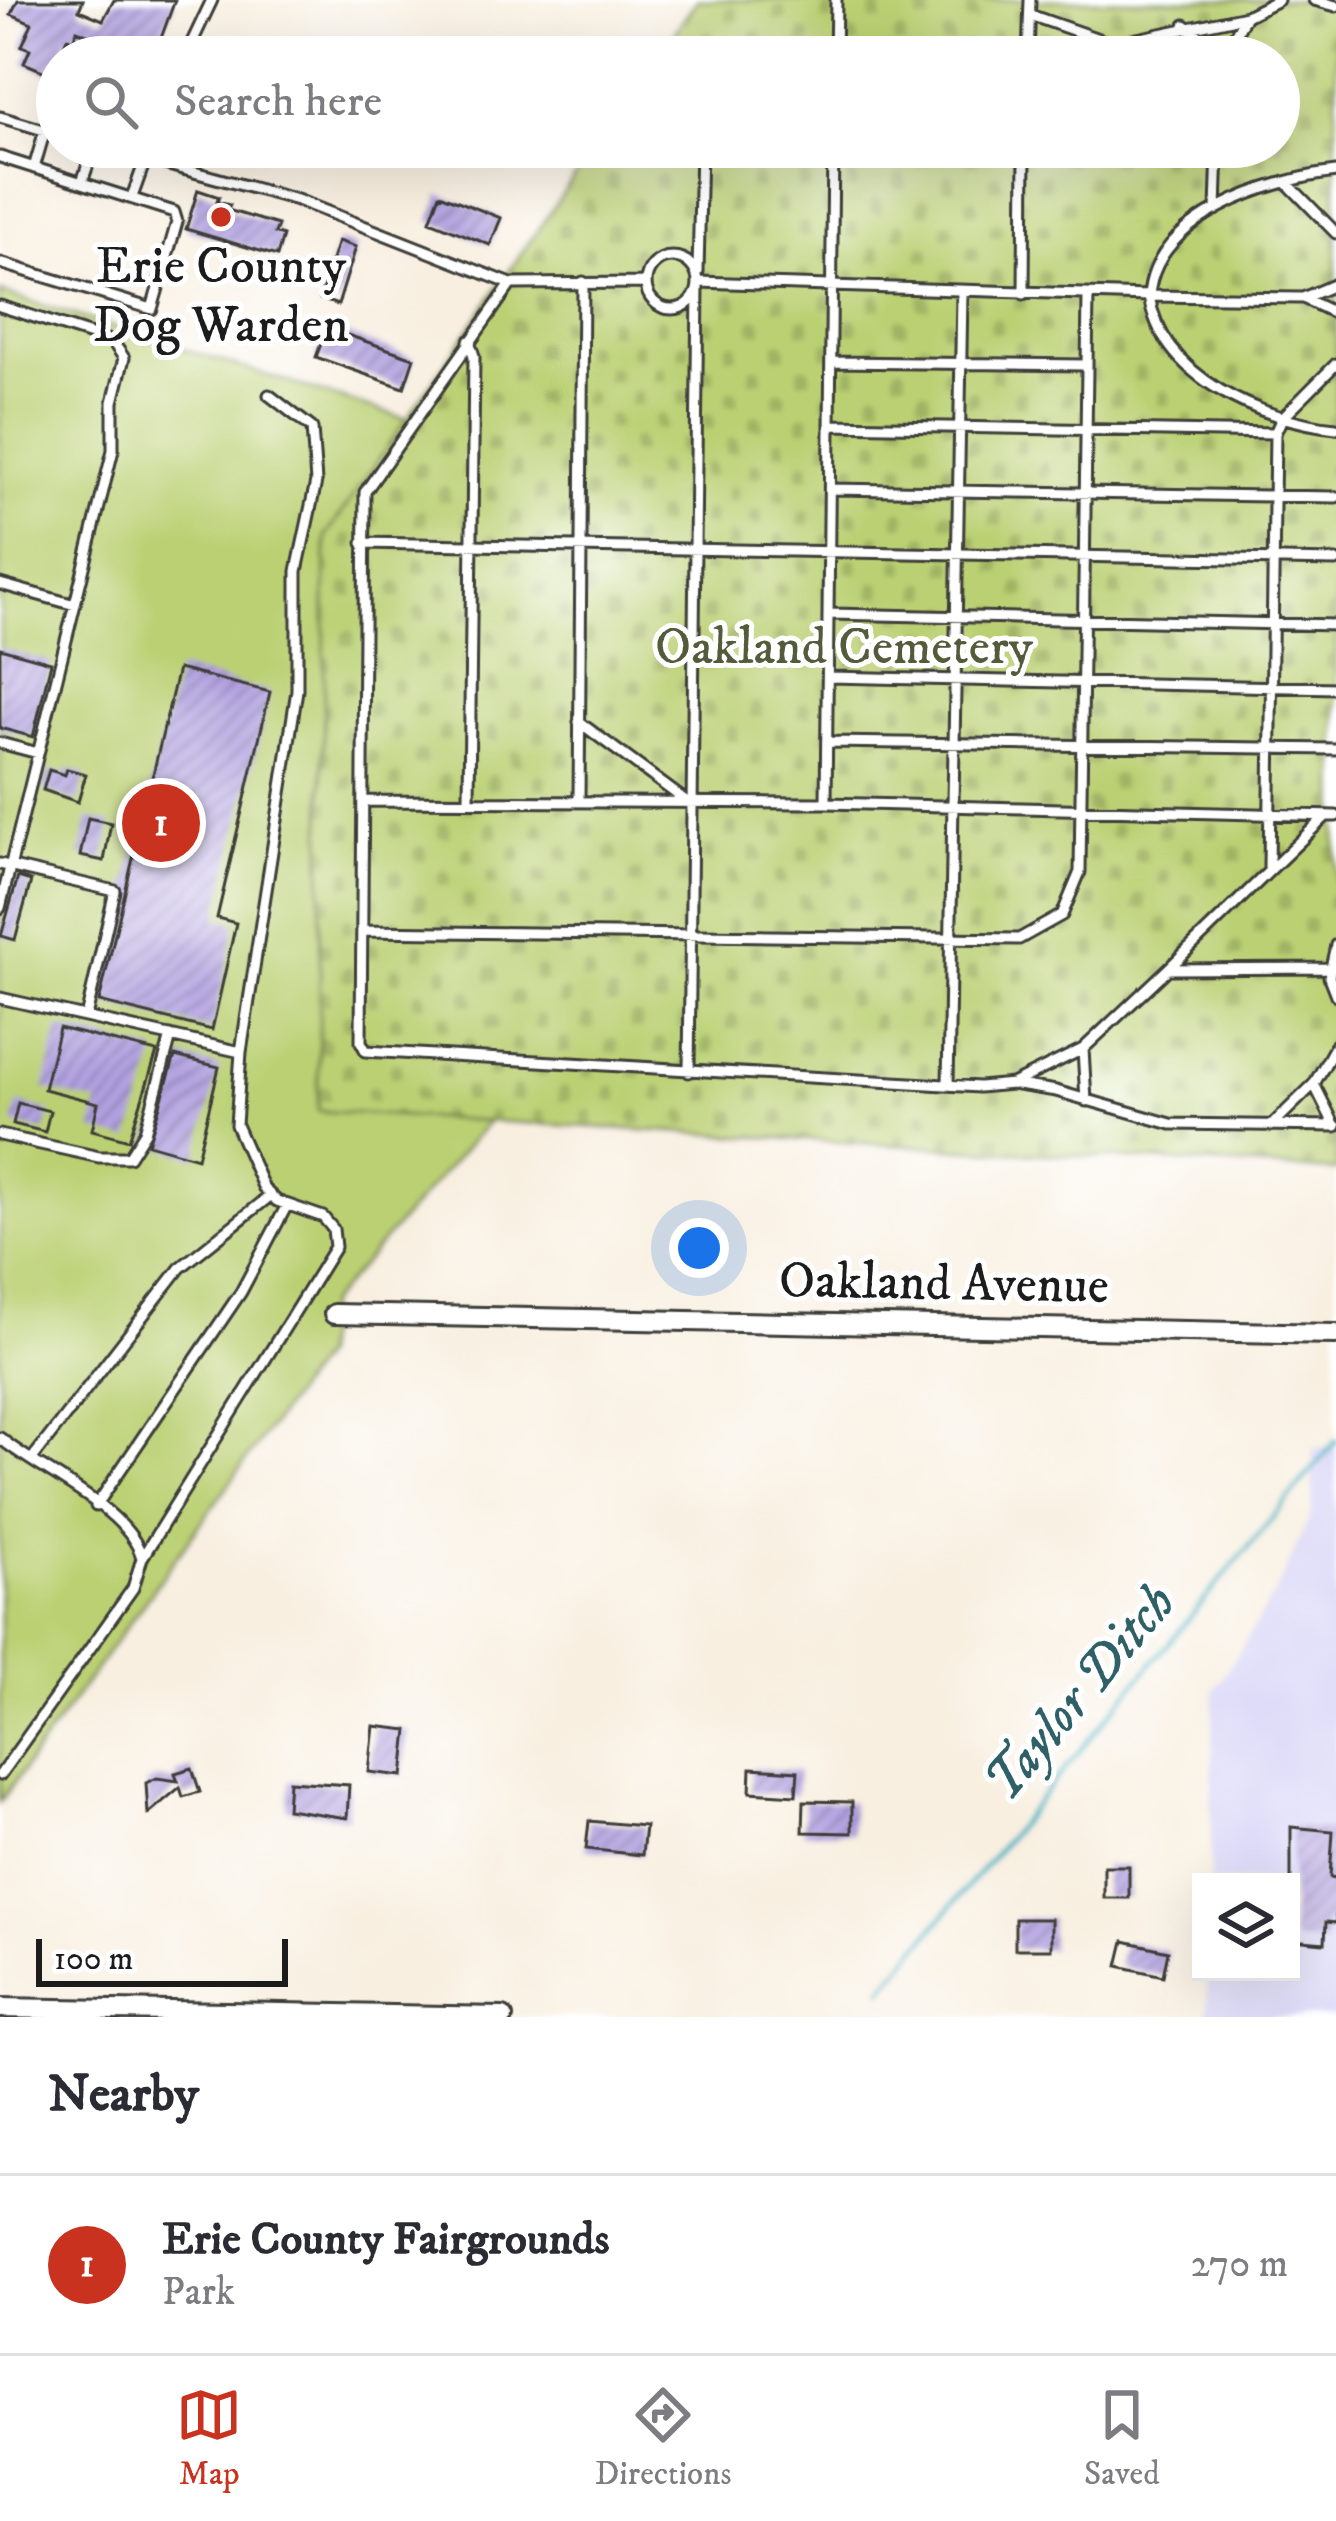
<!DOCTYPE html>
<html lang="en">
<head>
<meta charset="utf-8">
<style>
  :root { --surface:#fff; --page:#f7f7f7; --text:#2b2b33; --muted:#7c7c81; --line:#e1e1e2; --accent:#c8321e }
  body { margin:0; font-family:"IM FELL DW Pica",serif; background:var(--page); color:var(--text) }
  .controls { position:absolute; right:36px; bottom:36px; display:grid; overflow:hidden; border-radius:0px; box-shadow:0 12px 48px #0002 }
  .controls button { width:108px; height:108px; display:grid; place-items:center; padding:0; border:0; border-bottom:3px solid var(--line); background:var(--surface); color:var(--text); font:60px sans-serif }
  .scale { position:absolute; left:36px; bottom:30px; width:252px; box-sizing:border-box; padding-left:12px; border:6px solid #1c1c1c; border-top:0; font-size:33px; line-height:42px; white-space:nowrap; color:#1c1c1c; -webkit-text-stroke:9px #fff; paint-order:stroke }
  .you { position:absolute; left:699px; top:1248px; width:42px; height:42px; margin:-30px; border:9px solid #fff; border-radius:50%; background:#1a73e8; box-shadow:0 0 0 18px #1a73e833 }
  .badge { display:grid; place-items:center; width:78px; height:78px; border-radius:50%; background:var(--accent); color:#fff; font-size:39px; font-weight:700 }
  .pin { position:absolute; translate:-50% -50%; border:6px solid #fff; box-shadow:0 3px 12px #0006 }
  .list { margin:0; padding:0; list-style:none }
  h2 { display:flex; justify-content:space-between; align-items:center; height:156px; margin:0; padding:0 48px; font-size:51px }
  h2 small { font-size:39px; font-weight:400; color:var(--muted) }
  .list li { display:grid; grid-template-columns:78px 1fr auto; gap:36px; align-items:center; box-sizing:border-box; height:180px; padding:0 48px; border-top:3px solid var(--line) }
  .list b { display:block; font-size:45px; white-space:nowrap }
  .list p { margin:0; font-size:39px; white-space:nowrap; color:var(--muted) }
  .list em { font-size:39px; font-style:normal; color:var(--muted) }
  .icon { flex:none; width:66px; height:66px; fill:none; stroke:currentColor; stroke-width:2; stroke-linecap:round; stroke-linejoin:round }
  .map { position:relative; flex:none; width:1336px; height:2017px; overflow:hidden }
  .search { position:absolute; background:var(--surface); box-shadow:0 12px 48px #0002; left:36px; right:36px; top:36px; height:132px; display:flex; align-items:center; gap:30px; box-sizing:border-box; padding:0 42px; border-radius:66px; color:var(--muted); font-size:45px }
  .sheet { height:336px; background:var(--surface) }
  nav { display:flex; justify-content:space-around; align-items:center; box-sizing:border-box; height:168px; border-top:3px solid var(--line); background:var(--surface); font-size:33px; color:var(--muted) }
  nav a { display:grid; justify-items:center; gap:6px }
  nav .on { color:var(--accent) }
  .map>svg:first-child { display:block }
  .built { fill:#d9d6f7 }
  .green { fill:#bbd073; stroke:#6c7648; stroke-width:3 }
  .cemetery { fill:url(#cemetery-stones); stroke:#6c7648; stroke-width:3 }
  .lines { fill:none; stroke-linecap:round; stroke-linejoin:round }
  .stream { stroke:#47b2c4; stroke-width:4.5 }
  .building { fill:url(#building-hatch) }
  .service-casing { stroke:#3d3c39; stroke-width:15 }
  .minor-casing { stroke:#3d3c39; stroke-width:24 }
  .service { stroke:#fff; stroke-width:9 }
  .minor { stroke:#fff; stroke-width:18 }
  .poi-dot { fill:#c8321e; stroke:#fff; stroke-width:4.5 }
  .labels { text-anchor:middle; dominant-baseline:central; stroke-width:10; stroke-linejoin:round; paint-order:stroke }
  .poi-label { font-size:51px; fill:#1c1c1c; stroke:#fff }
  .park-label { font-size:51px; fill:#545b3a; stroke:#fff }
  .street-label { font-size:51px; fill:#1c1c1c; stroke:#fff }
  .water-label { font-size:54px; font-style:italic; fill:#2f6068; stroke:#fff }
</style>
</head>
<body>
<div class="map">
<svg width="1336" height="2017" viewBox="0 0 1336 2017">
  <defs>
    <pattern id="cemetery-stones" width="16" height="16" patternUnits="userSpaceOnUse" patternTransform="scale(3)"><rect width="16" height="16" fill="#bbd073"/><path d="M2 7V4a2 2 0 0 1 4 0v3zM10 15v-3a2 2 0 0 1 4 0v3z" fill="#a0b263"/></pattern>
    <pattern id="building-hatch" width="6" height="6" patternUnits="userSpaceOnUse" patternTransform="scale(3)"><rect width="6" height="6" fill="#b1a0e0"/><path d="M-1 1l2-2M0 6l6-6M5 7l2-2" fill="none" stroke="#8f82b5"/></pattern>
  </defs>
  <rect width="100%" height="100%" fill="#fff"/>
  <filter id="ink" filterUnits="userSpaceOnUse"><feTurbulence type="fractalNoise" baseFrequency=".00833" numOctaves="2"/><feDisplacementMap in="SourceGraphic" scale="24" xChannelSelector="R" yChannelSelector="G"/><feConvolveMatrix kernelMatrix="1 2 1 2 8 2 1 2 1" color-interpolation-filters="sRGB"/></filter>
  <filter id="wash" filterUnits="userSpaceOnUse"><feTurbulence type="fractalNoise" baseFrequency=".004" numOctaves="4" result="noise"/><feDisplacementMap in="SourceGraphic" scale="48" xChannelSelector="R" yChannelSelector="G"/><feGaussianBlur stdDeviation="2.7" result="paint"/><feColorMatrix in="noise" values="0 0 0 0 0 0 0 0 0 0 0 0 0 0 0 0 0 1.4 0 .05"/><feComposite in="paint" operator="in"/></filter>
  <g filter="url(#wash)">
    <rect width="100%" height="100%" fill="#f8efe0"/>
    <path class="built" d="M1313 1448H1336V2017H1207L1208 1972H1291V1882H1210L1214 1691 1277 1590 1312 1512Z"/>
    <path class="green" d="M0 292 407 419 326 536 319 1111 492 1117 327 1305 321 1356 0 1802Z"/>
    <path class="cemetery" d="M697 0H1336V1171L318 1111 326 536 595 147H1279V57H658Z"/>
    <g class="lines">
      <path class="stream" d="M882 1990 1336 1441"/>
    </g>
    <g id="blocks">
      <path class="building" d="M18 0H83L79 10 103 20 114 0H175L160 41 179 49 176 57H111L115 46 77 30 73 40 67 38 52 75 24 63 30 49 22 46 32 23 11 14Z
        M198 190 219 197 217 202 230 205 228 210 278 225 275 233 283 236 277 256 186 229Z
        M440 194 501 218 490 245 430 221Z
        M338 241 356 247 338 305 320 299Z
        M327 328 414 358 404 388 316 357Z
        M0 648 51 662 33 737 0 728Z
        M178 669 270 692 217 918 236 923 212 1030 99 1002Z
        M67 769 86 774 78 802 43 790 49 770 65 775Z
        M88 818 111 823 104 861 80 856Z
        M18 877 31 881 15 940 1 936Z
        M59 1028 157 1052 129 1140 92 1130 98 1103 44 1089Z
        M175 1056 219 1067 197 1158 148 1144Z
        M18 1103 50 1111 45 1132 13 1124Z
        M374 1726 408 1730 403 1776 369 1772Z
        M192 1768 200 1792 183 1797 180 1787 148 1814 146 1783 157 1778 178 1781 175 1773Z
        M751 1768 798 1771 796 1795 750 1792Z
        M289 1781 349 1785 347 1818 287 1809Z
        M804 1801 852 1802V1833L803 1832Z
        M589 1821 645 1826 642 1855 586 1849Z
        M1291 1827 1333 1831 1330 1877 1336 1878V1923L1326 1922 1325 1943 1291 1940Z
        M1104 1866H1129V1898H1104Z
        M1015 1919H1051V1949H1015Z
        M1124 1941 1168 1951 1163 1976 1118 1966Z"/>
    </g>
  </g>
  <g filter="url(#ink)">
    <use href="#blocks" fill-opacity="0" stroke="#3d3c39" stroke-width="3"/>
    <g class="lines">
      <defs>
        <path id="service" d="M1314 0 1336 6
          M1030 15 1113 44 1246 16 1278 0
          M1185 25 1211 45 1216 57
          M185 57 212 0
          M835 57 836 0
          M1028 57 1030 0
          M1222 57 1246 16
          M0 117 57 134
          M102 147 297 200 511 284
          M0 157 174 212 177 222 152 309 0 263
          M34 168 45 130
          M1336 172C1270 180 1155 216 1149 296L1303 298 1336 314
          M82 182 94 147
          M1287 183 1336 233
          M132 197 150 147
          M1216 210 1218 147
          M646 283a26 26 0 1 1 52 0a26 26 0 1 1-52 0Z
          M698 272 701 147
          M698 282 1149 296C1162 378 1261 420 1336 428
          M646 283 511 284 365 492 361 1042 366 1051 979 1087 1012 1084 1056 1091 1171 1124 1336 1126
          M1024 294 1025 147
          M1303 298 1336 284
          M0 306 113 342 124 358 113 402V450L0 908
          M469 341 474 356 469 799
          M832 362 1086 365
          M831 425 1275 433
          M831 489 1336 497
          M363 543 1336 561
          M0 584 75 605
          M830 614 1336 625
          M829 677 1336 688
          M579 722 690 804
          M828 742 1336 749
          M0 743 38 753
          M579 800 583 282
          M363 801 826 803 1336 816
          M826 803 833 147
          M0 864 115 891 86 1017
          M1269 867 1275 433 1282 418 1336 364
          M362 931 1019 939 1062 915 1080 872 1088 295
          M1336 945 1329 977 1336 995
          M1168 969 1326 816
          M0 998 241 1052
          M689 1072 698 286
          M1012 1084 1083 1049
          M948 1085 962 294
          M1086 1101 1083 1049 1168 969 1329 968
          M1271 1126 1314 1084
          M1335 1126 1314 1084 1336 1045
          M0 1135 99 1157H129L145 1132 171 1036
          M0 1438C39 1471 129 1508 142 1558
          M32 1459 180 1268 270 1196
          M96 1506 241 1292 287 1205
          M0 1775 133 1588 142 1558 335 1247 333 1229 323 1217 277 1201 264 1189 236 1125 241 1052 297 690V571L316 482 312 428 269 395"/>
        <path id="minor" d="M334 1314 1336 1334
          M0 2008 503 2017"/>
      </defs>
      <use href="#service" class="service-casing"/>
      <use href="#minor" class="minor-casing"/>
      <use href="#service" class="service"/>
      <use href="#minor" class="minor"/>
    </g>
  </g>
  <circle class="poi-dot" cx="221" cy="217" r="12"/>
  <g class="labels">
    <g class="poi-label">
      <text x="221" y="267">Erie County<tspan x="221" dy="59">Dog Warden</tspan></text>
    </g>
    <g class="park-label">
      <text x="844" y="648">Oakland Cemetery</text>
    </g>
    <g class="street-label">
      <text transform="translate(944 1284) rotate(1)">Oakland Avenue</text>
    </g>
    <g class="water-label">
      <text transform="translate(1081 1693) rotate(-50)">Taylor Ditch</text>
    </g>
  </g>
</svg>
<div class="controls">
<button><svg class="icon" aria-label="layers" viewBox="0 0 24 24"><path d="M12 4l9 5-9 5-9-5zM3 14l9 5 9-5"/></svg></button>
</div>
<div class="scale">100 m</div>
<div class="you"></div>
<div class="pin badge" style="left:161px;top:823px">1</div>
<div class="search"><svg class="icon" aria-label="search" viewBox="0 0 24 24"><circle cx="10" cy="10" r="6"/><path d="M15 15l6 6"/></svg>Search here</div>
</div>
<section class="sheet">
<h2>Nearby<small></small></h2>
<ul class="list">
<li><span class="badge">1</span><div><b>Erie County Fairgrounds</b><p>Park</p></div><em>270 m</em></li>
</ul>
</section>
<nav>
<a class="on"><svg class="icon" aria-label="map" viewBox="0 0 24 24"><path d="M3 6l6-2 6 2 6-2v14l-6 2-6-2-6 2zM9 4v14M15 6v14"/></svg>Map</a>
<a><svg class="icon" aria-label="directions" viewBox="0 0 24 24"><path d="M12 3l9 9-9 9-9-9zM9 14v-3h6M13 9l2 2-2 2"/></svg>Directions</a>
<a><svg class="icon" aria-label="saved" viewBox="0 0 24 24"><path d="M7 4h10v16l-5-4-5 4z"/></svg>Saved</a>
</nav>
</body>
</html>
